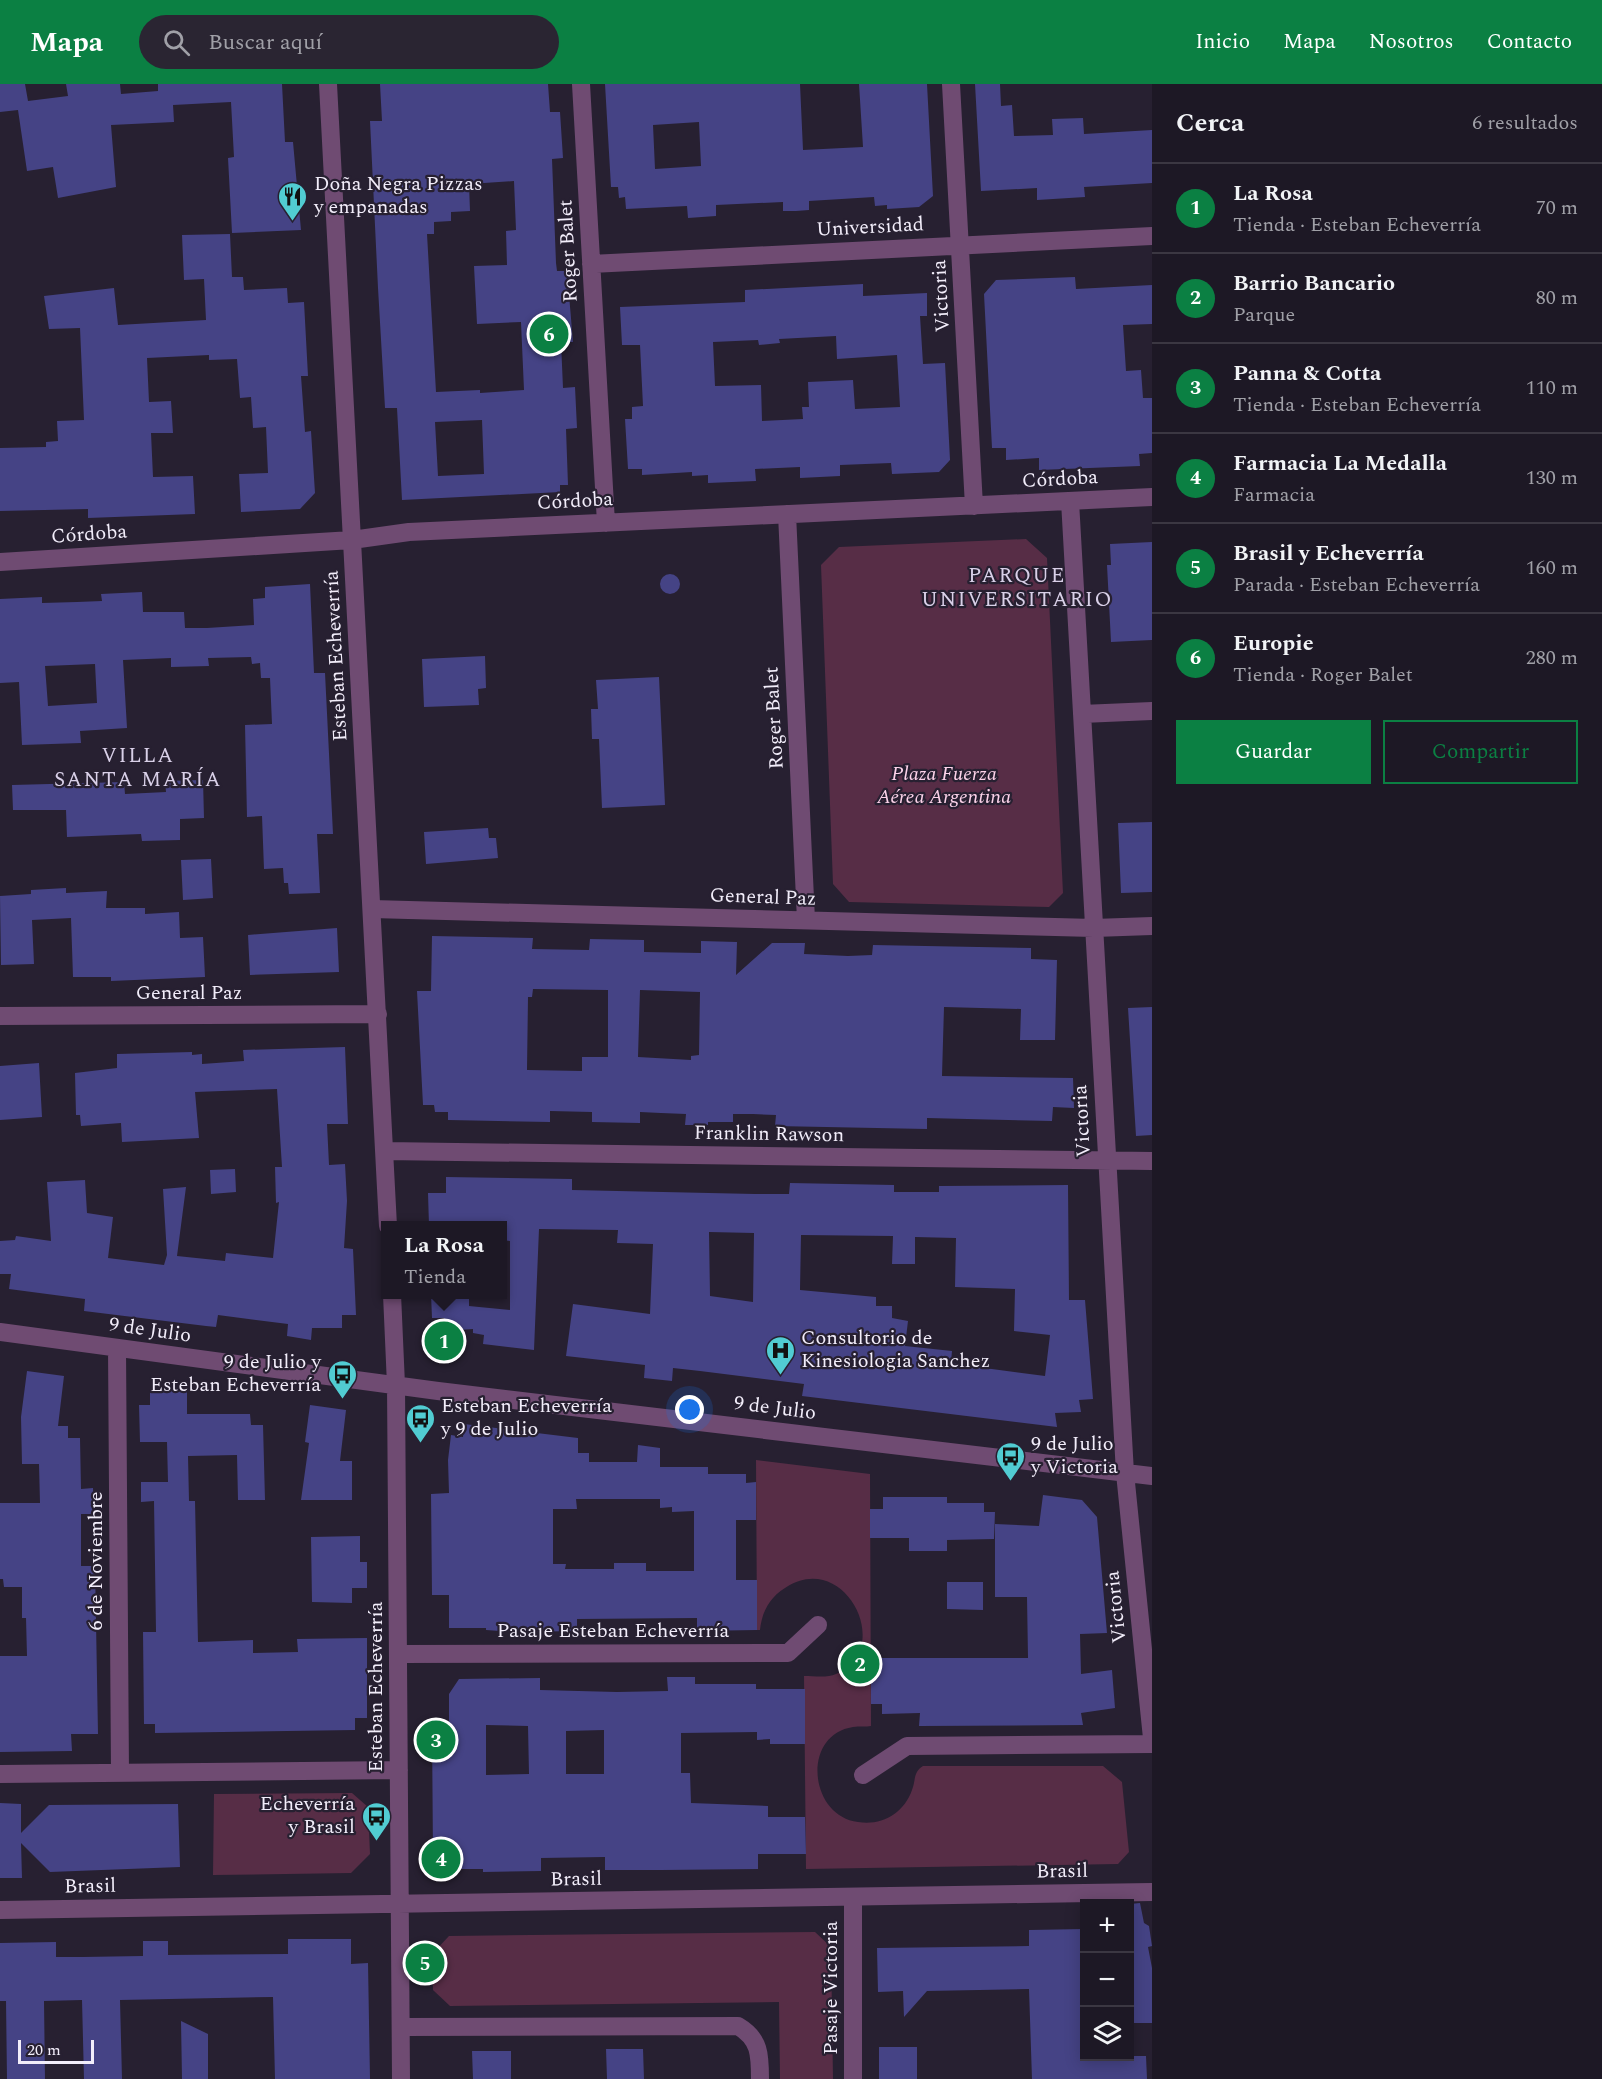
<!DOCTYPE html>
<html lang="es">
<head>
<meta charset="utf-8">
<style>
  :root { --surface:#1d1825; --page:#2a2532; --text:#f1f3f6; --muted:#a0a0a7; --line:#3b3742; --accent:#0b8043 }
  body { margin:0; font-family:Spectral,serif; background:var(--page); color:var(--text) }
  .controls { position:absolute; right:18px; bottom:18px; display:grid; overflow:hidden; border-radius:0px; box-shadow:0 3px 15px #0003 }
  .controls button { width:54px; height:54px; display:grid; place-items:center; padding:0; border:0; border-bottom:2px solid var(--line); background:var(--surface); color:var(--text); font:30px sans-serif }
  .scale { position:absolute; left:18px; bottom:15px; width:76px; box-sizing:border-box; padding-left:6px; border:3px solid #f2edfa; border-top:0; font-size:16px; line-height:21px; white-space:nowrap; color:#f2edfa; -webkit-text-stroke:4px #272031; paint-order:stroke }
  .you { position:absolute; left:690px; top:1326px; width:21px; height:21px; margin:-15px; border:4px solid #fff; border-radius:50%; background:#1a73e8; box-shadow:0 0 0 9px #1a73e833 }
  .badge { display:grid; place-items:center; width:39px; height:39px; border-radius:50%; background:var(--accent); color:#fff; font-size:20px; font-weight:700 }
  .pin { position:absolute; translate:-50% -50%; border:3px solid #fff; box-shadow:0 2px 6px #0006 }
  .popup { position:absolute; left:381px; top:1137px; width:126px; height:78px; box-sizing:border-box; display:grid; place-content:center; border-radius:0px; background:var(--surface); filter:drop-shadow(0 2px 4px #0005); font-size:20px; white-space:nowrap; color:var(--muted) }
  .popup b { font-size:22px; color:var(--text) }
  .popup::after { content:''; position:absolute; left:50%; top:100%; margin-left:-12px; border:12px solid transparent; border-top-color:var(--surface) }
  .list { margin:0; padding:0; list-style:none }
  h2 { display:flex; justify-content:space-between; align-items:center; height:78px; margin:0; padding:0 24px; font-size:26px }
  h2 small { font-size:20px; font-weight:400; color:var(--muted) }
  .list li { display:grid; grid-template-columns:39px 1fr auto; gap:18px; align-items:center; box-sizing:border-box; height:90px; padding:0 24px; border-top:2px solid var(--line) }
  .list b { display:block; font-size:22px; white-space:nowrap }
  .list p { margin:0; font-size:20px; white-space:nowrap; color:var(--muted) }
  .list em { font-size:20px; font-style:normal; color:var(--muted) }
  .actions { display:flex; gap:12px; padding:18px 24px }
  .actions a { flex:1; padding:14px 0; border:2px solid var(--accent); border-radius:0px; text-align:center; font-size:21px; color:var(--accent) }
  .actions .main { background:var(--accent); color:#fff }
  .icon { flex:none; width:33px; height:33px; fill:none; stroke:currentColor; stroke-width:2; stroke-linecap:round; stroke-linejoin:round }
  .map { position:relative; flex:none; width:1152px; height:1995px; overflow:hidden }
  header { display:flex; align-items:center; gap:36px; box-sizing:border-box; height:84px; padding:0 30px; background:var(--accent); color:#fff }
  header strong { font-size:28px }
  nav { display:flex; gap:33px; margin-inline-start:auto; font-size:21px }
  .search { width:420px; height:54px; background:var(--page); display:flex; align-items:center; gap:15px; box-sizing:border-box; padding:0 21px; border-radius:33px; color:var(--muted); font-size:22px }
  main { display:flex }
  aside { flex:1; background:var(--surface) }
  .map>svg:first-child { display:block }
  .green { fill:#572d46 }
  .building { fill:#454385; fill-rule:evenodd }
  .lines { fill:none; stroke-linecap:round; stroke-linejoin:round }
  .minor { stroke:#6f4b72; stroke-width:18 }
  .labels { text-anchor:middle; dominant-baseline:central; stroke-width:4.5; stroke-linejoin:round; paint-order:stroke }
  .poi-label { font-size:20px; fill:#f2edfa; stroke:#272031; text-anchor:start }
  .street-label { font-size:20px; fill:#f2edfa; stroke:#272031 }
  .park-label { font-size:20px; font-style:italic; fill:#fdd3ea; stroke:#272031 }
  .neighbourhood-label { font-size:21px; letter-spacing:1.5px; fill:#d9d0e8; stroke:#272031 }
</style>
</head>
<body>
<header>
<strong>Mapa</strong>
<div class="search"><svg class="icon" aria-label="search" viewBox="0 0 24 24"><circle cx="10" cy="10" r="6"/><path d="M15 15l6 6"/></svg>Buscar aquí</div>
<nav><a>Inicio</a><a>Mapa</a><a>Nosotros</a><a>Contacto</a></nav>
</header>
<main>
<div class="map">
<svg width="1152" height="1995" viewBox="0 0 1152 1995">
  <rect width="100%" height="100%" fill="#272031"/>
  <path class="green" d="M1026 455 1047 474 1063 809 1049 823 849 818 833 800 821 481 839 463Z
    M756 1376 870 1390 871 1642C866 1643 859 1642 853 1643 801 1651 809 1732 858 1738 882 1742 904 1729 912 1706 916 1696 913 1688 923 1682H1103L1122 1698 1129 1768 1118 1780 806 1785 804 1592C814 1592 828 1594 836 1590 896 1565 844 1464 785 1504 769 1514 762 1528 760 1546H757Z
    M352 1709 368 1723 370 1770 351 1789 213 1791 214 1710Z
    M815 1848 831 1863 833 1995H780L779 1918 450 1922 433 1906 432 1870 449 1852Z"/>
  <path class="building" d="M0 0H25L28 17 68 12 66 0H120L121 10 158 7V0H282L285 58H293L301 146 232 149 228 74 234 73 231 18 173 21 174 38 111 41 116 103 58 114 53 83 27 87 18 26 0 28Z
    M380 0H548L550 28H560L563 74 552 75 556 179 557 187H567L573 258H561L563 304 575 303 577 344 566 345 568 401H560V408L402 416 397 324H385L378 204 370 37H382ZM514 97 516 146 506 147 507 181 474 182 477 240 521 238 524 306 480 309V306L436 308 427 150H434V138L451 137V128L470 127 469 100ZM482 336 484 390 438 392 435 338Z
    M605 0H800L803 66 863 63 859 0H927L933 112 919 123 887 125V121L875 122 874 113 809 117V126L796 127H783V118L716 121V132L688 134 687 122 626 125 625 113 619 114 618 103H611ZM699 38 701 82 655 85 653 41Z
    M975 0H1000L1001 22 1012 21 1014 52 1053 51 1052 35 1083 34 1084 50 1152 46V99L1084 103 1085 113 1037 116V104L981 107Z
    M230 150 232 193H243L244 206 287 204 288 219 304 218 308 292H301L305 348 311 347 315 409 300 425 241 428 239 390 268 389 266 343 253 344 251 313 240 314 237 275 209 276V271L147 274 149 318 171 317 173 349H151L153 393 193 392 195 430 88 434V425L0 427V364L46 363V358L58 357 57 337 84 336 80 244 49 245 44 212 114 204 118 241 206 236 204 195 184 196 182 151Z
    M1075 193 1076 205 1152 201V240L1123 241 1126 287 1141 286 1143 314H1152V369L1139 370 1140 382 1039 386V374L1006 376V364H992L984 210 996 196Z
    M863 200V212L927 209V232H920L923 280 945 279 950 376 939 388 892 390 891 379 840 381V392L800 394V383L755 385 756 397 708 399V391L692 392V388L642 391V385H628L625 335H632V323L643 322 640 261H622L620 223 745 218V206ZM836 252 837 275 897 271 900 323 855 325 853 296 808 298 809 323H802L803 335 762 337 761 301 715 302 713 258 758 256 759 261 780 259 779 255Z
    M1152 458V556L1111 558 1107 481H1111L1110 460Z
    M660 500a10 10 0 1 1 20 0a10 10 0 1 1-20 0Z
    M310 500 314 589H325L333 750H317L320 809 289 810 288 799H284L283 784 264 785 262 732 247 733 245 641 272 640 270 594H261L260 579 252 580 251 573 208 574 209 582 171 583V574L123 576 127 644 80 647 81 659 22 661 19 598 0 599V515L42 513V519L77 518 102 517 101 510 142 508 143 528H184L185 544H207L254 541 253 515 265 514V503ZM95 580 97 619 48 622 45 582Z
    M485 572 486 604 478 605 479 621 424 623 422 575Z
    M659 593 665 721 602 724 599 655H592L591 625H598L596 596Z
    M203 696 204 734 180 735V756L142 757 141 750 67 753 66 726H13L12 701 124 698 125 710 166 708 165 697Z
    M1152 738V808L1121 809 1118 739Z
    M488 744 489 754H496L498 774 426 780 424 748Z
    M211 775 213 814 183 816 181 776Z
    M66 804V809L107 807 106 824H145V830L179 828 180 854 203 853 205 893 111 897V893H73L71 834 32 836 34 880 1 881 0 812 31 810V806Z
    M337 844 339 888 250 891 248 851Z
    M432 852 533 854 532 865 589 866 590 855 644 856V868L701 869V857L737 858 736 891 772 859H805L804 870 848 872 872 871 873 861 1031 864V875L1057 876 1055 956H1020L1021 925 944 923 942 992 1073 994 1074 1024 1053 1023 1052 1037 927 1034V1045L775 1042 776 1031 753 1030H733V1038H708V1041H685L686 1030 661 1029 640 1028V1039L592 1038V1028L550 1027V1038L448 1036V1028H435L434 1021H423L417 907H431ZM533 905 608 906V973H582V987L527 986 528 913H532ZM640 906 700 908 699 971 691 972V976L638 973Z
    M1152 923V1051L1136 1052 1128 924Z
    M345 963 348 1040H327L329 1081 345 1080 347 1117 344 1164 353 1165 356 1231H342V1244H312L311 1256 287 1252 288 1240 218 1231 216 1243 206 1242 84 1227 85 1215 9 1205 11 1190H0V1157L15 1156 16 1152 51 1157 47 1098 85 1096 87 1129 113 1133 108 1174 164 1181 167 1171 163 1105 186 1103 177 1172 225 1177 226 1169 273 1174 279 1118 276 1119 275 1083H282L277 1005 195 1008 199 1054 122 1058 121 1039 81 1042 80 1031H76L75 989 117 984V970L192 968V971L202 970V980L244 977 243 966Z
    M39 979 42 1033 0 1036V982Z
    M235 1085 236 1108 211 1110 210 1086Z
    M446 1093 572 1095V1106L755 1110H789L790 1099 894 1101V1108H939V1102L1068 1101 1069 1216H1085L1093 1315 1079 1316 1081 1328 1055 1329 1057 1343 802 1312 804 1300 700 1287 673 1284 672 1297 644 1294 645 1281 566 1272 573 1220 650 1230 653 1160 617 1159 618 1146 539 1145 534 1266 483 1260 484 1251 473 1249V1245L445 1247 444 1234H432L431 1210H469V1222L510 1226V1157L502 1156V1142H429L428 1109H446ZM709 1148 754 1149 753 1218 710 1212ZM801 1151 893 1152 892 1180H915V1153L956 1154 955 1203 1015 1205 1014 1247 1050 1251 1045 1292 962 1281 951 1278 952 1267 905 1262 908 1237 892 1234V1222H876V1213L800 1206Z
    M27 1287 64 1292 58 1342H68V1354H80L81 1405 93 1404 94 1430H81V1482H95L98 1650H71L72 1667 0 1668V1572H27L26 1534H22V1503H4L3 1495H0V1419H40L39 1380H22L21 1333Z
    M187 1304V1330H250L251 1341H263L265 1416H238L237 1371 188 1372 189 1417H195L198 1558 253 1556V1569L298 1568 297 1555 367 1554V1634H355V1646L155 1649V1640H144L143 1548H156L155 1481 154 1417 141 1418V1398H168L167 1358H140L139 1321H150V1305Z
    M310 1321 346 1326 340 1377H352V1416H301L309 1359 305 1358Z
    M464 1340 578 1354V1369H589V1378H637L638 1361 660 1364V1383H708V1390H746V1399L756 1398V1436H736V1496H757V1546L697 1547V1534L577 1535V1547L514 1548 486 1546V1544H449V1511H432L431 1410 449 1409 448 1376 451 1351 463 1353ZM576 1415H660V1424L672 1423V1428L694 1427V1487H646V1479H614V1485H565L566 1480H553V1425H577Z
    M1043 1411 1082 1416 1097 1433 1107 1549 1080 1550 1081 1590 1112 1586 1115 1624 1081 1629 1083 1641 919 1642 920 1629 882 1630V1620H871V1574H1028L1027 1513H995V1440L1039 1442Z
    M883 1413H947V1419H984V1428H995L994 1455 947 1456V1467H909V1454H870V1425H883Z
    M360 1452V1478H367V1504H352V1519L312 1518 311 1453Z
    M947 1498H983V1526L947 1525Z
    M667 1593H695V1600H756V1605H805V1660H770V1655L757 1656V1648L681 1649V1689H690L691 1719 768 1722V1733H805L806 1770H758V1785L663 1786H605V1773L541 1774V1787L483 1788V1785H447L433 1773 432 1642H449V1610L459 1595 540 1594V1606L617 1608 668 1607ZM486 1641 528 1642 529 1690 486 1691ZM604 1646V1690H566V1647Z
    M0 1719 21 1720V1749L49 1721 178 1720 180 1783 50 1788 21 1759 22 1794H0Z
    M1140 1819 1144 1839 1149 1842 1152 1862 1148 1863 1152 1884V1939H1130V1820Z
    M1084 1845V1972H1146L1147 1995H1032L1029 1905 927 1907 904 1933 903 1907 878 1908 877 1864 1029 1862V1846Z
    M288 1855H351V1880L368 1879 370 1995H275L273 1913 120 1916 122 1995H84L82 1916 44 1917 45 1995H7L6 1917H0V1859L56 1858V1873H82L143 1872V1857H168V1871L288 1870Z
    M181 1937 208 1950V1995H182Z
    M879 1963H917V1995H879Z
    M606 1965H643L644 1995H607Z
    M472 1967H511V1995H473Z"/>
  <g class="lines">
    <path class="minor" d="M328 0 388 1142
      M581 0 606 439
      M951 0 974 422
      M591 180 1152 152
      M1070 417 1125 1389 1152 1654
      M787 430 806 836
      M0 478 352 456 409 448 1152 413
      M1082 630 1152 627
      M372 825 1094 844 1152 842
      M0 932 378 930
      M385 1067 1152 1077
      M392 1210 396 1301 401 1995
      M0 1248 438 1307 1152 1392
      M117 1264 120 1689
      M398 1570 788 1569 818 1541
      M0 1690 399 1686
      M863 1691 907 1662 1152 1660
      M853 1813V1995
      M0 1826 1152 1808
      M401 1943 738 1942C760 1955 760 1971 760 1995"/>
  </g>
  <defs>
    <symbol id="restaurant-pin" viewBox="-11 -11 22 30"><path d="M0 17L-7.5 6A9.5 9.5 0 1 1 7.5 6Z" fill="#51ccd2" stroke="#272031"/><path d="M-5-6h1v4h1v-4h1v4h1v-4h1v5L-1.5 .5V6h-2V.5L-5-1ZM5-6V6H3V1.5H1.5Q1.5-4 5-6Z" fill="#111"/></symbol>
    <symbol id="hospital-pin" viewBox="-11 -11 22 30"><path d="M0 17L-7.5 6A9.5 9.5 0 1 1 7.5 6Z" fill="#51ccd2" stroke="#272031"/><path d="M-5-5h3v3.5h4V-5h3V5h-3V1.5h-4V5h-3Z" fill="#111"/></symbol>
    <symbol id="bus-pin" viewBox="-11 -11 22 30"><path d="M0 17L-7.5 6A9.5 9.5 0 1 1 7.5 6Z" fill="#51ccd2" stroke="#272031"/><path d="M-5-6H5V4H4V6H2V4H-2V6H-4V4H-5ZM-3.5-4V0h7V-4ZM-3.5 1.2v1.5H-2V1.2ZM2 1.2v1.5H3.5V1.2Z" fill="#111"/></symbol>
  </defs>
  <g fill-rule="evenodd">
    <use href="#restaurant-pin" x="276" y="96" width="33" height="45"/>
    <use href="#hospital-pin" x="764" y="1250" width="33" height="45"/>
    <use href="#bus-pin" x="326" y="1274" width="33" height="45"/>
    <use href="#bus-pin" x="404" y="1318" width="33" height="45"/>
    <use href="#bus-pin" x="994" y="1356" width="33" height="45"/>
    <use href="#bus-pin" x="360" y="1716" width="33" height="45"/>
  </g>
  <g class="labels">
    <g class="poi-label">
      <text x="314" y="100">Doña Negra Pizzas<tspan x="314" dy="23">y empanadas</tspan></text>
      <text x="801" y="1254">Consultorio de<tspan x="801" dy="23">Kinesiologia Sanchez</tspan></text>
      <text x="321" y="1278" text-anchor="end">9 de Julio y<tspan x="321" dy="23">Esteban Echeverría</tspan></text>
      <text x="441" y="1322">Esteban Echeverría<tspan x="441" dy="23">y 9 de Julio</tspan></text>
      <text x="1031" y="1360">9 de Julio<tspan x="1031" dy="23">y Victoria</tspan></text>
      <text x="355" y="1720" text-anchor="end">Echeverría<tspan x="355" dy="23">y Brasil</tspan></text>
    </g>
    <g class="street-label">
      <text transform="translate(870 143) rotate(-3)">Universidad</text>
      <text transform="translate(568 167) rotate(-93)">Roger Balet</text>
      <text transform="translate(941 212) rotate(-93)">Victoria</text>
      <text transform="translate(1060 395) rotate(-3)">Córdoba</text>
      <text transform="translate(575 417) rotate(-3)">Córdoba</text>
      <text transform="translate(89 450) rotate(-4)">Córdoba</text>
      <text transform="translate(336 572) rotate(-93)">Esteban Echeverría</text>
      <text transform="translate(774 634) rotate(-93)">Roger Balet</text>
      <text transform="translate(763 813) rotate(2)">General Paz</text>
      <text x="189" y="909">General Paz</text>
      <text transform="translate(1082 1037) rotate(-93)">Victoria</text>
      <text transform="translate(769 1050) rotate(1)">Franklin Rawson</text>
      <text transform="translate(150 1246) rotate(8)">9 de Julio</text>
      <text transform="translate(775 1324) rotate(7)">9 de Julio</text>
      <text transform="translate(96 1477) rotate(-90)">6 de Noviembre</text>
      <text transform="translate(1116 1523) rotate(-96)">Victoria</text>
      <text x="613" y="1547">Pasaje Esteban Echeverría</text>
      <text transform="translate(376 1603) rotate(-90)">Esteban Echeverría</text>
      <text transform="translate(1062 1787) rotate(-1)">Brasil</text>
      <text transform="translate(576 1795) rotate(-1)">Brasil</text>
      <text transform="translate(90 1802) rotate(-1)">Brasil</text>
      <text transform="translate(831 1904) rotate(-90)">Pasaje Victoria</text>
    </g>
    <g class="park-label">
      <text x="944" y="690">Plaza Fuerza<tspan x="944" dy="23">Aérea Argentina</tspan></text>
    </g>
    <g class="neighbourhood-label">
      <text x="1017" y="492">PARQUE<tspan x="1017" dy="24">UNIVERSITARIO</tspan></text>
      <text x="138" y="672">VILLA<tspan x="138" dy="24">SANTA MARÍA</tspan></text>
    </g>
  </g>
</svg>
<div class="controls">
<button>+</button>
<button>−</button>
<button><svg class="icon" aria-label="layers" viewBox="0 0 24 24"><path d="M12 4l9 5-9 5-9-5zM3 14l9 5 9-5"/></svg></button>
</div>
<div class="scale">20 m</div>
<div class="you"></div>
<div class="pin badge" style="left:444px;top:1257px">1</div>
<div class="popup"><b>La Rosa</b>Tienda</div>
<div class="pin badge" style="left:860px;top:1580px">2</div>
<div class="pin badge" style="left:436px;top:1656px">3</div>
<div class="pin badge" style="left:441px;top:1775px">4</div>
<div class="pin badge" style="left:425px;top:1879px">5</div>
<div class="pin badge" style="left:549px;top:250px">6</div>
</div>
<aside>
<h2>Cerca<small>6 resultados</small></h2>
<ul class="list">
<li><span class="badge">1</span><div><b>La Rosa</b><p>Tienda · Esteban Echeverría</p></div><em>70 m</em></li>
<li><span class="badge">2</span><div><b>Barrio Bancario</b><p>Parque</p></div><em>80 m</em></li>
<li><span class="badge">3</span><div><b>Panna &amp; Cotta</b><p>Tienda · Esteban Echeverría</p></div><em>110 m</em></li>
<li><span class="badge">4</span><div><b>Farmacia La Medalla</b><p>Farmacia</p></div><em>130 m</em></li>
<li><span class="badge">5</span><div><b>Brasil y Echeverría</b><p>Parada · Esteban Echeverría</p></div><em>160 m</em></li>
<li><span class="badge">6</span><div><b>Europie</b><p>Tienda · Roger Balet</p></div><em>280 m</em></li>
</ul>
<div class="actions"><a class="main">Guardar</a><a>Compartir</a></div>
</aside>
</main>
</body>
</html>
